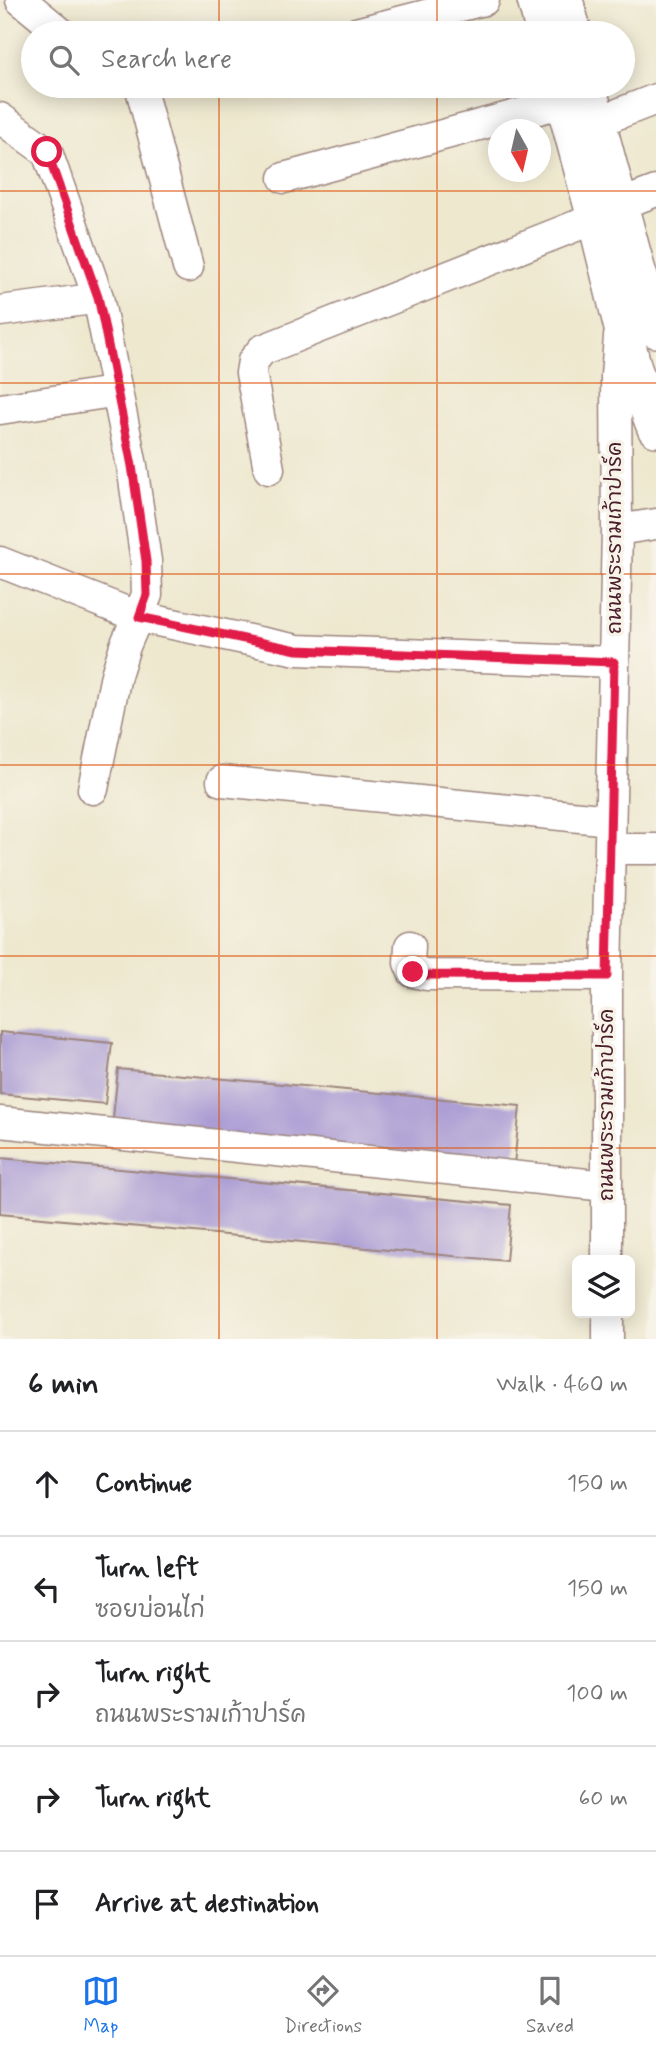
<!DOCTYPE html>
<html lang="en">
<head>
<meta charset="utf-8">
<style>
  :root { --surface:#fff; --page:#f2f2f2; --text:#202124; --muted:#757577; --line:#e0e0e0; --accent:#1a73e8 }
  body { margin:0; font-family:Mynerve,"Playpen Sans Thai",sans-serif; background:var(--page); color:var(--text) }
  .controls { position:absolute; right:21px; bottom:21px; display:grid; overflow:hidden; border-radius:10px; box-shadow:0 4px 18px #0003 }
  .controls button { width:63px; height:63px; display:grid; place-items:center; padding:0; border:0; border-bottom:2px solid var(--line); background:var(--surface); color:var(--text); font:35px sans-serif }
  .compass { position:absolute; left:488px; top:119px; width:63px; height:63px; border-radius:50%; background:var(--surface); box-shadow:0 4px 18px #0003; rotate:172deg }
  .stop { position:absolute; width:21px; height:21px; margin:-16px; border:5px solid #e11d48; border-radius:50%; background:#fff }
  .stop.end { background:#e11d48; border-color:#fff; box-shadow:0 2px 7px #0008 }
  .list { margin:0; padding:0; list-style:none }
  h2 { display:flex; justify-content:space-between; align-items:center; height:91px; margin:0; padding:0 28px; font-size:30px }
  h2 small { font-size:23px; font-weight:400; color:var(--muted) }
  .list li { display:grid; grid-template-columns:46px 1fr auto; gap:21px; align-items:center; box-sizing:border-box; height:105px; padding:0 28px; border-top:2px solid var(--line) }
  .list b { display:block; font-size:26px; white-space:nowrap }
  .list p { margin:0; font-size:23px; white-space:nowrap; color:var(--muted) }
  .list em { font-size:23px; font-style:normal; color:var(--muted) }
  .icon { flex:none; width:38px; height:38px; fill:none; stroke:currentColor; stroke-width:2; stroke-linecap:round; stroke-linejoin:round }
  .map { position:relative; flex:none; width:656px; height:1339px; overflow:hidden }
  .search { position:absolute; background:var(--surface); box-shadow:0 4px 18px #0003; left:21px; right:21px; top:21px; height:77px; display:flex; align-items:center; gap:18px; box-sizing:border-box; padding:0 24px; border-radius:38px; color:var(--muted); font-size:26px }
  .sheet { height:616px; background:var(--surface) }
  nav { display:flex; justify-content:space-around; align-items:center; box-sizing:border-box; height:98px; border-top:2px solid var(--line); background:var(--surface); font-size:19px; color:var(--muted) }
  nav a { display:grid; justify-items:center; gap:4px }
  nav .on { color:var(--accent) }
  .map>svg:first-child { display:block }
  .building { fill:#ab9dd4 }
  .lines { fill:none; stroke-linecap:round; stroke-linejoin:round }
  .minor-casing { stroke:#9c847d; stroke-width:33 }
  .major-casing { stroke:#9c847d; stroke-width:40 }
  .minor { stroke:#fff; stroke-width:30 }
  .major { stroke:#fff; stroke-width:37 }
  .route { stroke:#e11d48; stroke-width:9 }
  .grid { fill:none; stroke:#e0560e; stroke-width:2; stroke-opacity:0.55 }
  .labels { text-anchor:middle; dominant-baseline:central; stroke-width:7; stroke-linejoin:round; paint-order:stroke }
  .street-label { font-size:21px; fill:#4a1f2b; stroke:#f7f3e8 }
</style>
</head>
<body>
<div class="map">
<svg width="656" height="1339" viewBox="0 0 656 1339">
  <rect width="100%" height="100%" fill="#f7f3e8"/>
  <filter id="ink" filterUnits="userSpaceOnUse"><feTurbulence type="fractalNoise" baseFrequency=".0143" numOctaves="2"/><feDisplacementMap in="SourceGraphic" scale="14" xChannelSelector="R" yChannelSelector="G"/><feConvolveMatrix kernelMatrix="1 2 1 2 8 2 1 2 1" color-interpolation-filters="sRGB"/></filter>
  <filter id="wash" filterUnits="userSpaceOnUse"><feTurbulence type="fractalNoise" baseFrequency=".00686" numOctaves="4" result="noise"/><feDisplacementMap in="SourceGraphic" scale="28" xChannelSelector="R" yChannelSelector="G"/><feGaussianBlur stdDeviation="1.57" result="paint"/><feColorMatrix in="noise" values="0 0 0 0 0 0 0 0 0 0 0 0 0 0 0 0 0 1.4 0 .05"/><feComposite in="paint" operator="in"/></filter>
  <g filter="url(#wash)">
    <rect width="100%" height="100%" fill="#eee8cf"/>
    <g id="blocks">
      <path class="building" d="M0 1032 112 1043 105 1104 0 1094Z
        M118 1069 520 1106 514 1165 112 1128Z
        M0 1158 511 1205 506 1261 0 1214Z"/>
    </g>
  </g>
  <g filter="url(#ink)">
    <use href="#blocks" fill-opacity="0" stroke="#9c847d" stroke-width="2"/>
    <g class="lines">
      <defs>
        <path id="minor" d="M21 0 61 33
          M356 33 484 0
          M141 89 188 267
          M0 118 47 152 98 297 132 466 146 561 147 595 125 646 116 675 93 789
          M597 122 656 99
          M284 178 564 102
          M619 205 656 191
          M0 311 85 300
          M0 409 106 393
          M269 469 251 373 253 361 262 350 596 218
          M617 530 656 524
          M0 562 139 617 297 650 614 662
          M222 781 610 820
          M610 849H656
          M410 946 409 963 413 972 426 975 607 976
          M0 1122 606 1186
          M607 1260V976L617 530 616 376 619 337
          M608 1313V1339"/>
        <path id="major" d="M536 0 545 33
          M564 0 573 33
          M560 86 596 218 633 369 656 428
          M587 86 636 268 656 329"/>
      </defs>
      <use href="#minor" class="minor-casing"/>
      <use href="#major" class="major-casing"/>
      <use href="#minor" class="minor"/>
      <use href="#major" class="major"/>
    </g>
  </g>
  <g class="lines" filter="url(#ink)">
    <path class="route" d="M47 152 98 297 103 320 132 466 146 561 147 595 139 617 297 650 614 662 607 976 426 975 413 972"/>
  </g>
  <path class="grid" d="M219 0V33M437 0V33M219 86V1339M437 86V1339M0 191H656M0 383H656M0 574H656M0 765H656M0 956H656M0 1148H656"/>
  <g class="labels">
    <g class="street-label">
      <text transform="translate(615 538) rotate(-90)">ถนนพระรามเก้าปาร์ค</text>
      <text transform="translate(607 1105) rotate(-90)">ถนนพระรามเก้าปาร์ค</text>
    </g>
  </g>
</svg>
<div class="controls">
<button><svg class="icon" aria-label="layers" viewBox="0 0 24 24"><path d="M12 4l9 5-9 5-9-5zM3 14l9 5 9-5"/></svg></button>
</div>
<svg class="compass" viewBox="-18 -18 36 36"><path d="M0-13l5 13h-10z" fill="#e53935"/><path d="M0 13l5-13h-10z" fill="#757577"/></svg>
<div class="stop" style="left:47px;top:152px"></div>
<div class="stop end" style="left:413px;top:972px"></div>
<div class="search"><svg class="icon" aria-label="search" viewBox="0 0 24 24"><circle cx="10" cy="10" r="6"/><path d="M15 15l6 6"/></svg>Search here</div>
</div>
<section class="sheet">
<h2>6 min<small>Walk · 460 m</small></h2>
<ul class="list">
<li><svg class="icon" aria-label="ahead" viewBox="0 0 24 24"><path d="M12 20V5M6 11l6-6 6 6"/></svg><div><b>Continue</b></div><em>150 m</em></li>
<li><svg class="icon" aria-label="left" viewBox="0 0 24 24"><path d="M17 20v-9H6M10 6l-5 5 5 5"/></svg><div><b>Turn left</b><p>ซอยบ่อนไก่</p></div><em>150 m</em></li>
<li><svg class="icon" aria-label="right" viewBox="0 0 24 24"><path d="M7 20v-9h11M14 6l5 5-5 5"/></svg><div><b>Turn right</b><p>ถนนพระรามเก้าปาร์ค</p></div><em>100 m</em></li>
<li><svg class="icon" aria-label="right" viewBox="0 0 24 24"><path d="M7 20v-9h11M14 6l5 5-5 5"/></svg><div><b>Turn right</b></div><em>60 m</em></li>
<li><svg class="icon" aria-label="arrive" viewBox="0 0 24 24"><path d="M6 21V4h12l-3 4 3 4H6"/></svg><div><b>Arrive at destination</b></div></li>
</ul>
</section>
<nav>
<a class="on"><svg class="icon" aria-label="map" viewBox="0 0 24 24"><path d="M3 6l6-2 6 2 6-2v14l-6 2-6-2-6 2zM9 4v14M15 6v14"/></svg>Map</a>
<a><svg class="icon" aria-label="directions" viewBox="0 0 24 24"><path d="M12 3l9 9-9 9-9-9zM9 14v-3h6M13 9l2 2-2 2"/></svg>Directions</a>
<a><svg class="icon" aria-label="saved" viewBox="0 0 24 24"><path d="M7 4h10v16l-5-4-5 4z"/></svg>Saved</a>
</nav>
</body>
</html>
